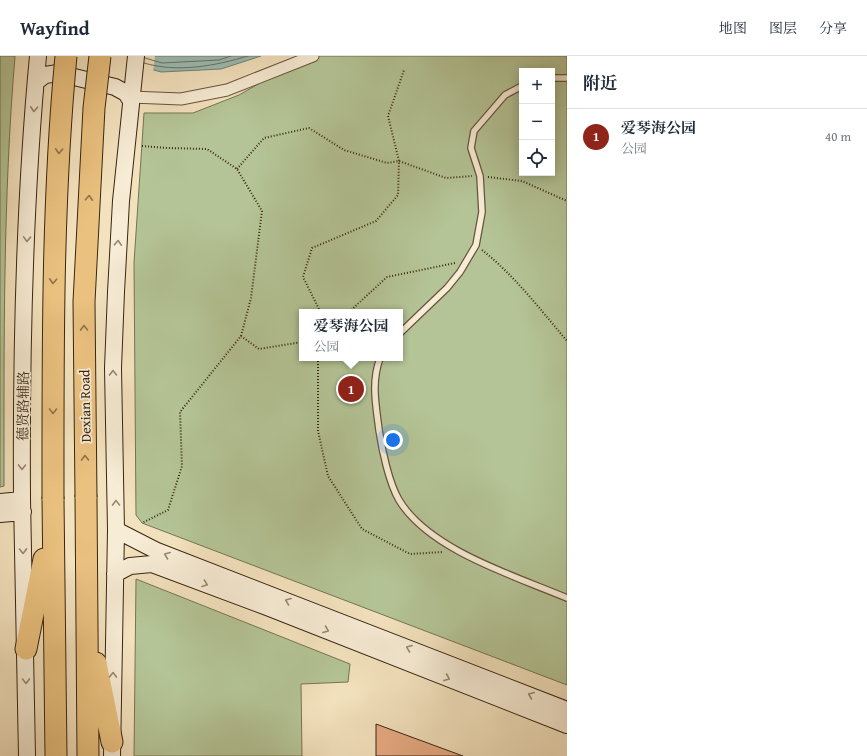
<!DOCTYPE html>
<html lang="zh">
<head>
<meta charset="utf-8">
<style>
  :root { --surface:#fff; --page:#f2f2f3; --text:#1f2937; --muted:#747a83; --line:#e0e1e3; --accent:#8f2418 }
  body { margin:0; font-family:"Gentium Book Plus","Noto Serif SC",serif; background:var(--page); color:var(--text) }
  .controls { position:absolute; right:12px; top:12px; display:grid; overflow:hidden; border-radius:0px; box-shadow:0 2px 10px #0003 }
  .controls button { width:36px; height:36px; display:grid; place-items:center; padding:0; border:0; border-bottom:1px solid var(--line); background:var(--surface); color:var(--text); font:20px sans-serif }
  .you { position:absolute; left:393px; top:384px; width:14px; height:14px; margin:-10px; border:3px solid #fff; border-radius:50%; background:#1a73e8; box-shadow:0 0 0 6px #1a73e833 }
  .badge { display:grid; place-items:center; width:26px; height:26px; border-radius:50%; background:var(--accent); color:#fff; font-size:13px; font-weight:700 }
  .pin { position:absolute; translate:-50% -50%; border:2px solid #fff; box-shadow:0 1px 4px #0006 }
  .popup { position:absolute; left:299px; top:253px; width:104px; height:52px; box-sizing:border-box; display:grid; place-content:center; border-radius:0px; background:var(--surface); filter:drop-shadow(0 1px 3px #0005); font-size:13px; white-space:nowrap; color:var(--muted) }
  .popup b { font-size:15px; color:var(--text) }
  .popup::after { content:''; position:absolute; left:50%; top:100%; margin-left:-8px; border:8px solid transparent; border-top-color:var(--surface) }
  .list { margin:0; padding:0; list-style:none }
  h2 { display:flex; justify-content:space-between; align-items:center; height:52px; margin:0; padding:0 16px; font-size:17px }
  h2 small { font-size:13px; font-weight:400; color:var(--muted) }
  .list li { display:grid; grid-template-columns:26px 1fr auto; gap:12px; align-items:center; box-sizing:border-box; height:56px; padding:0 16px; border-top:1px solid var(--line) }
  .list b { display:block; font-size:15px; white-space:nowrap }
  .list p { margin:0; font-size:13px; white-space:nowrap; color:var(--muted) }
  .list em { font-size:13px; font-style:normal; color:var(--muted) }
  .icon { flex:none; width:22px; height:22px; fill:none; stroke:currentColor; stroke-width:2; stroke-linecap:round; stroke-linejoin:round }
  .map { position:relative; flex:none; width:567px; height:700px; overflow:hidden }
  header { display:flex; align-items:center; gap:24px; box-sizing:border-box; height:56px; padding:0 20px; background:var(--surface); border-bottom:1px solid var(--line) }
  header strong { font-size:19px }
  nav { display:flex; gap:22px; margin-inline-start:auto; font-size:14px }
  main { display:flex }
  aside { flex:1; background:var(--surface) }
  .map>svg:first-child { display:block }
  .green { fill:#b4c496; stroke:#767453; fill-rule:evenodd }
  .water { fill:#9bbdb5; stroke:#748073 }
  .pier { fill:#f3e2be }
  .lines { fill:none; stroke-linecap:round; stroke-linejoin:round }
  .shore { stroke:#6a7162; stroke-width:1 }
  .building { fill:#e7ab84; stroke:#392510 }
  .lane-casing { stroke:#68543c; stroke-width:8 }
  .street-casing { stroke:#68543c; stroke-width:13 }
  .secondary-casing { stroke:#392510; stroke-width:18 }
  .highway-casing { stroke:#392510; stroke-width:23 }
  .path { stroke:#392510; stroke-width:2; stroke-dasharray:1 2; stroke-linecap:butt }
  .lane { stroke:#f7ecd5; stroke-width:5.5 }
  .street { stroke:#f7ecd5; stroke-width:11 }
  .secondary { stroke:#f7ecd5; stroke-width:16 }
  .highway { stroke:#eac17f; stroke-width:21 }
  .highway-bridge-casing { stroke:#392510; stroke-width:23; stroke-linecap:butt }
  .highway-bridge { stroke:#eac17f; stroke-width:21 }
  .oneway { stroke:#988872 }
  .oneway2 { stroke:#927348 }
  .labels { text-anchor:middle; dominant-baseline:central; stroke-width:3.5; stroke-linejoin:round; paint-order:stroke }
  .street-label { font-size:14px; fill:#392510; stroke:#f7ecd5 }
</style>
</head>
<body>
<header>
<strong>Wayfind</strong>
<nav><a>地图</a><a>图层</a><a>分享</a></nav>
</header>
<main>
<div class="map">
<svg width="567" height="700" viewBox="0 0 567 700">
  <rect width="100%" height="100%" fill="#f3e2be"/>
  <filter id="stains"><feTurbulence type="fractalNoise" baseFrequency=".005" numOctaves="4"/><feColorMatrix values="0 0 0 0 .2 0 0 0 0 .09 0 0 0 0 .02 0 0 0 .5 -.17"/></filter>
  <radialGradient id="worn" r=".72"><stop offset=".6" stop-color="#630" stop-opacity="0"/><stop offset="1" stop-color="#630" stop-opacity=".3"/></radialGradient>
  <path class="green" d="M0 0H15C3 143 4 287 4 430L0 431Z
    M307 0H567V629L142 467 136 459 134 207 144 57H193L239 39ZM522 15H552V117H522ZM302 256H400V302H302Z
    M136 523 350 608 348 626 301 628 302 700H134Z"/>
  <path class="water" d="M105 0H261L221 13 161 16Z"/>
  <path class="pier" d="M103 0H155L153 16 104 2Z"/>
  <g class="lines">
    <path class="shore" d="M145 2 162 7 219 4 231 0
      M144 7C177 17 215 10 248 0"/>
  </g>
  <path class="building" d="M376 668 463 700H376Z"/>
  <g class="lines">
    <defs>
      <path id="lane" d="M552 22H567
        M400 277 447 232 460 216 476 189 482 156 480 120 471 92 474 75 505 39 522 30
        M380 302C371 327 376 349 379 374 382 394 389 427 399 444 429 494 515 520 567 542"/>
      <path id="street" d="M131 41 181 43 227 34 313 0"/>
      <path id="secondary" d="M36 26 45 19 58 17 115 31 126 37 131 45
        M0 446 22 444
        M0 458 23 456
        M116 474 157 495 567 654
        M115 518 130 510 152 508 267 551 567 669
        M27 700C26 614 23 529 22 443 21 295 24 147 38 0
        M112 700 116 474 113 312 116 236 121 145 136 0"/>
      <path id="highway" d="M86 441 88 700
        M53 443 56 700
        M26 593 44 503
        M96 607 112 686"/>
    </defs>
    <use href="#lane" class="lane-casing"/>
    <use href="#street" class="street-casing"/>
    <use href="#secondary" class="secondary-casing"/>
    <use href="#highway" class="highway-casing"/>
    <path class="path" d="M142 90 167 92 207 93 237 113 262 155 251 242 241 280 180 356 182 410 168 454 142 467
      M237 113 264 82 309 72 344 94 387 107 399 105 446 122 472 120
      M488 121 522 125 567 145
      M482 194C514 219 540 253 567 285
      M319 256V253L303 221 312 192 376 165 398 139 399 105 388 60 404 14
      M349 256 387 221 455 207
      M241 280 259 293 302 286
      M318 302V375L328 420 362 473 410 498 443 496"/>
    <use href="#lane" class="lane"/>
    <use href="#street" class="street"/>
    <use href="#secondary" class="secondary"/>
    <use href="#highway" class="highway"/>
    <defs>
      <path id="highway-bridge" d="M86 441 84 246 94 52 100 0
        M53 443C53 295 52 147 66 0"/>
    </defs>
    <use href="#highway-bridge" class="highway-bridge-casing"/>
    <use href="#highway-bridge" class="highway-bridge"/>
  </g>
  <defs><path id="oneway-chevron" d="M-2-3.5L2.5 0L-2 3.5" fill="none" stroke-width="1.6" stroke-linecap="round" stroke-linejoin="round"/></defs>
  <g class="oneway">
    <use href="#oneway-chevron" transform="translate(34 53) rotate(93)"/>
    <use href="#oneway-chevron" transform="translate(27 183) rotate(92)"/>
    <use href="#oneway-chevron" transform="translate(118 187) rotate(-87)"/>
    <use href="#oneway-chevron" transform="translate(113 317) rotate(-91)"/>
    <use href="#oneway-chevron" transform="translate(22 411) rotate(91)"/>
    <use href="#oneway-chevron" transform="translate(116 447) rotate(-91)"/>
    <use href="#oneway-chevron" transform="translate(23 495) rotate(89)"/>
    <use href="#oneway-chevron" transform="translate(167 499) rotate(-159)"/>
    <use href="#oneway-chevron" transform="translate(205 528) rotate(20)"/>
    <use href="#oneway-chevron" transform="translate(288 545) rotate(-159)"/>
    <use href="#oneway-chevron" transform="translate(326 574) rotate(22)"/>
    <use href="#oneway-chevron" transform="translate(409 592) rotate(-159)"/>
    <use href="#oneway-chevron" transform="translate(113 619) rotate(-89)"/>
    <use href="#oneway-chevron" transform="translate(447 622) rotate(22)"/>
    <use href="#oneway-chevron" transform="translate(26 625) rotate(89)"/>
    <use href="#oneway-chevron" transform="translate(531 639) rotate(-158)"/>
  </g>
  <g class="oneway2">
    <use href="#oneway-chevron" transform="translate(59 95) rotate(93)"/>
    <use href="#oneway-chevron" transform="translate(89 142) rotate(-87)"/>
    <use href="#oneway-chevron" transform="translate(53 225) rotate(93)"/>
    <use href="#oneway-chevron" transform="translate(84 272) rotate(-91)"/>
    <use href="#oneway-chevron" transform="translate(53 355) rotate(90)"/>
    <use href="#oneway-chevron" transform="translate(85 402) rotate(-91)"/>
  </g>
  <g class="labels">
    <g class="street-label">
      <text transform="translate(23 350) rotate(-89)">德贤路辅路</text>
      <text transform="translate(85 350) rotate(-91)">Dexian Road</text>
    </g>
  </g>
  <rect width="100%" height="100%" filter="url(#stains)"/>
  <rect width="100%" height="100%" fill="url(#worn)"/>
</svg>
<div class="controls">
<button>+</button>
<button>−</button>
<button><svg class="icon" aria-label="locate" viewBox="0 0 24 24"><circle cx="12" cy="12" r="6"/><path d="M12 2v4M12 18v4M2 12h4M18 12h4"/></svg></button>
</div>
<div class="you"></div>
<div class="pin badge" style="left:351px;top:333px">1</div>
<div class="popup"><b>爱琴海公园</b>公园</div>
</div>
<aside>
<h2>附近<small></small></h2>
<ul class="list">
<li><span class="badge">1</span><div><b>爱琴海公园</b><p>公园</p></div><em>40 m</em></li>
</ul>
</aside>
</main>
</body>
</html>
